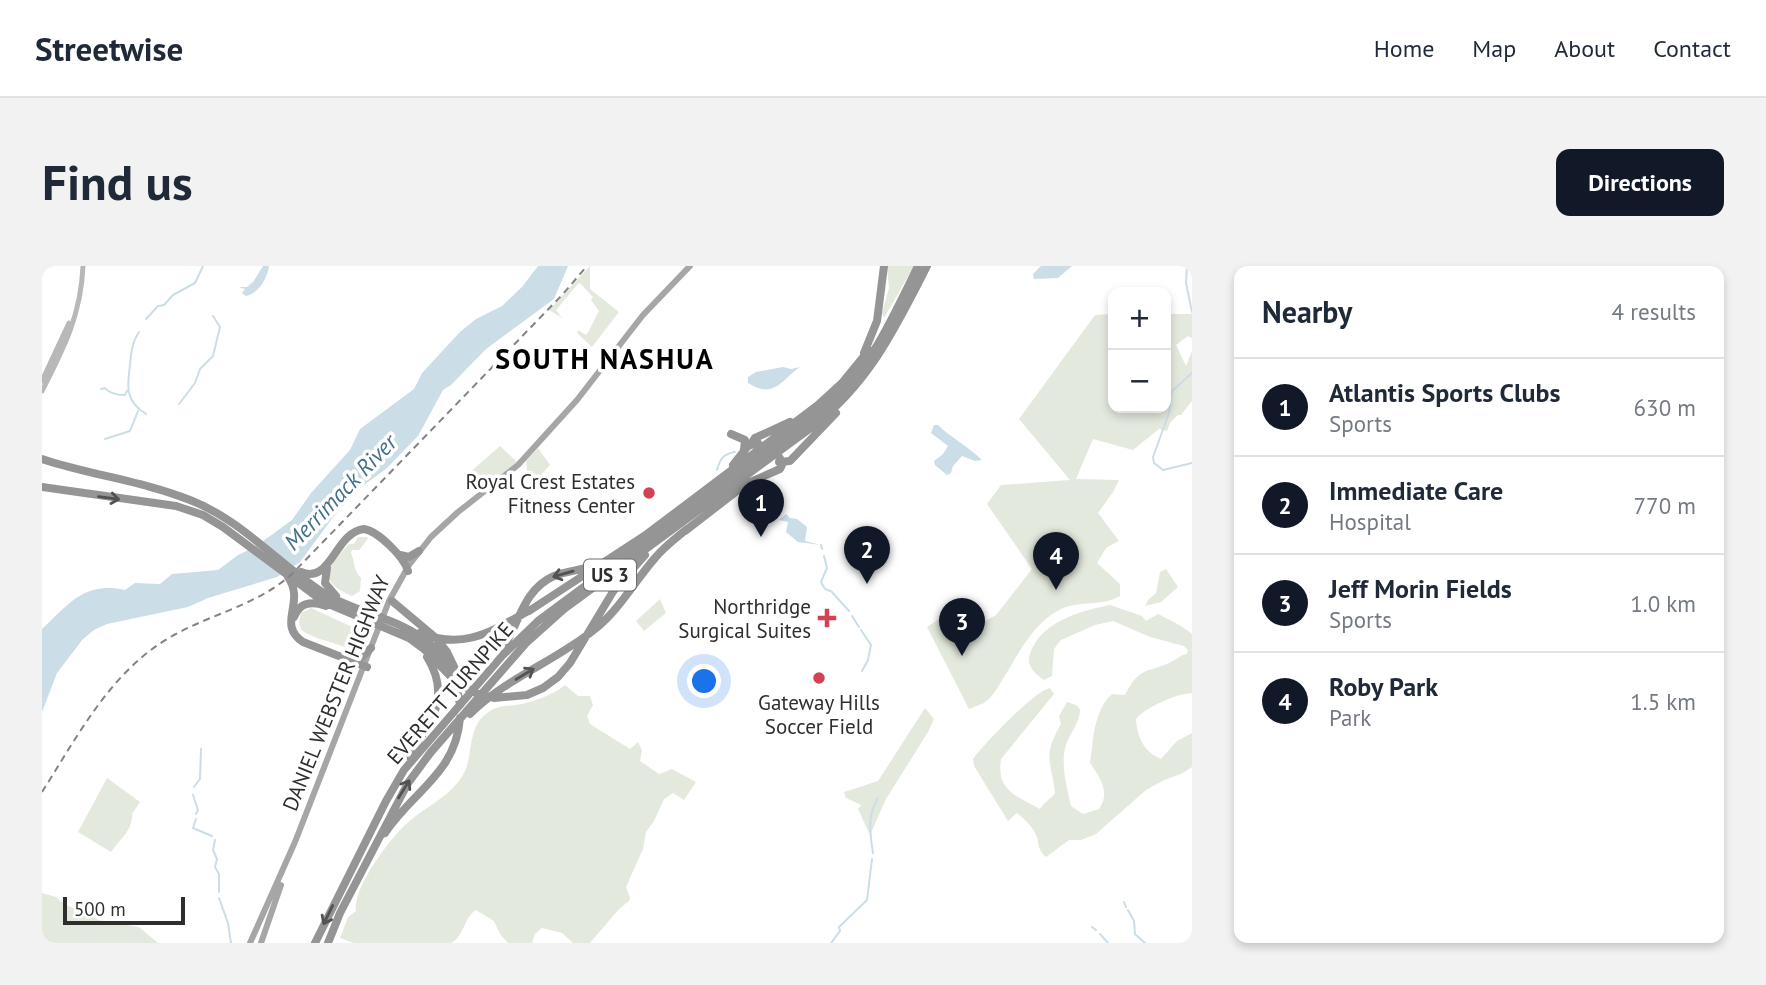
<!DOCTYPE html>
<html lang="en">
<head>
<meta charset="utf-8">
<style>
  :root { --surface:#fff; --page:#f2f2f3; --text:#1f2937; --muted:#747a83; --line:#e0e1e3; --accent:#111827 }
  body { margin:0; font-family:"PT Sans",sans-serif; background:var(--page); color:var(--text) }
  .controls { position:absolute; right:21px; top:21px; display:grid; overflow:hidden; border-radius:14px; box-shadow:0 4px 10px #0003 }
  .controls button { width:63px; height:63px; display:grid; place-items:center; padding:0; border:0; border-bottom:2px solid var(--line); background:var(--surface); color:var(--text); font:35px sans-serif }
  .scale { position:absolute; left:21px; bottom:18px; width:122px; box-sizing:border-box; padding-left:7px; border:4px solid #2e2e2e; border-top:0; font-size:19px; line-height:24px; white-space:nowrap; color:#2e2e2e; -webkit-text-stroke:5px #fff; paint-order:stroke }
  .you { position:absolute; left:663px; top:416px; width:24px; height:24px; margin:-18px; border:5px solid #fff; border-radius:50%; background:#1a73e8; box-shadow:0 0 0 10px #1a73e833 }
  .badge { display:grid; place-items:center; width:46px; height:46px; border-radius:50%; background:var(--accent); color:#fff; font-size:23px; font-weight:700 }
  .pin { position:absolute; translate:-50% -58px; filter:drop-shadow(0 2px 4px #0008) }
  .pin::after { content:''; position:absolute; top:37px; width:24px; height:21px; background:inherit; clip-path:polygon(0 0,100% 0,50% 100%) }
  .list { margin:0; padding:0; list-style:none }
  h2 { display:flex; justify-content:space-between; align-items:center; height:91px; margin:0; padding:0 28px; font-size:30px }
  h2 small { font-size:23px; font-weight:400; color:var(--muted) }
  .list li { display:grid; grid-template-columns:46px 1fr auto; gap:21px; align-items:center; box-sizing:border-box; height:98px; padding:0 28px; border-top:2px solid var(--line) }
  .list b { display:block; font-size:26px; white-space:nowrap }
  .list p { margin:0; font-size:23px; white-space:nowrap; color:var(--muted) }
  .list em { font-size:23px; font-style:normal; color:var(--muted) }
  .map { position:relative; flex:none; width:1150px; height:677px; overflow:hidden; border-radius:14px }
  header { display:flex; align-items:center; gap:42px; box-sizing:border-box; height:98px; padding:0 35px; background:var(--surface); border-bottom:2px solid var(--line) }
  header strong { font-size:33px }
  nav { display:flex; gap:38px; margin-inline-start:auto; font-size:24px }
  .intro { display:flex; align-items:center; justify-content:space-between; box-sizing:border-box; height:168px; padding:0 42px }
  h1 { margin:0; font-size:49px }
  .button { padding:18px 32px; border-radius:14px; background:var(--accent); color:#fff; font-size:24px; font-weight:700 }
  main { display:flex; gap:42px; padding:0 42px }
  aside { flex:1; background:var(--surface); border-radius:14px; box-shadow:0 4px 10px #0003 }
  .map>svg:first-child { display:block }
  .green { fill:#e4e9dd }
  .water { fill:#cbdde7 }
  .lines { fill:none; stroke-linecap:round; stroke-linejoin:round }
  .stream { stroke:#cbdde7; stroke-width:2 }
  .secondary { stroke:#b8b8b8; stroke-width:5 }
  .primary { stroke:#a6a6a6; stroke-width:6 }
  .highway { stroke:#959595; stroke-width:8 }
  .rail { stroke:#838383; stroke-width:2; stroke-dasharray:7 5; stroke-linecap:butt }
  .oneway { stroke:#525252 }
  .poi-dot { fill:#d24253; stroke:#fff; stroke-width:2.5 }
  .labels { text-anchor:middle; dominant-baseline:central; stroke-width:7; stroke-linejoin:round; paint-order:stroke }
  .shield { fill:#fff; stroke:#6d6d6d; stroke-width:2 }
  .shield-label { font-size:19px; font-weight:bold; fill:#2e2e2e }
  .poi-label { font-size:21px; fill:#2e2e2e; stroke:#fff; text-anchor:end }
  .street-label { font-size:21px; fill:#2e2e2e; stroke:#fff }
  .water-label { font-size:23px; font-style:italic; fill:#447087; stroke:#fff }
  .district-label { font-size:28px; font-weight:bold; letter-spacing:2px; fill:#000; stroke:#fff }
</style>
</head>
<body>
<header>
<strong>Streetwise</strong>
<nav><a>Home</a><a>Map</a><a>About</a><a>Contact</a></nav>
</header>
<div class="intro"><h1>Find us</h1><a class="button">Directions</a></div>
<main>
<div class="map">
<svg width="1150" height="677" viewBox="0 0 1150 677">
  <rect width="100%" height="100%" fill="#fff"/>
  <path class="green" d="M548 0V23L577 46 550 81 535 67 536 64 544 69C548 65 553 51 557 45L549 34 551 31 538 17 535 19 514 44 520 52 507 44Z
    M845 0H872L842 52 840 47 847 22Z
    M1071 48V142H1124V48H1150V72L1146 70 1134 79 1144 100 1150 85V135L1139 149H1136L1128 157 1125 165 1117 163 1091 184 1051 173 1034 213 1077 214 1071 226 1056 247 1077 275 1064 282 1055 297 1078 318V330C1060 341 1038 334 1019 343 984 360 971 403 948 432L942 437 927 443 885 361 903 349 922 367 954 349 990 303 945 238 959 219 1028 214 977 153 1053 49Z
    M458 180 475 196 439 226 426 208Z
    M496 182 508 199 492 217 485 204 484 195Z
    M316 271H325L326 273 317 284H310L309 287C313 295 311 304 319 312L318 325 310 330C275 315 284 303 307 278H312Z
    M1124 303 1136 321 1119 336 1103 340 1106 334 1114 327 1118 306Z
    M618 333 624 347 602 365 594 355Z
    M1068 339 1100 350 1104 355 1116 348C1128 354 1139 359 1150 368V427C1136 427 1102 442 1094 453 1095 471 1102 486 1119 493L1135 475 1150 467V501L1139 508 1122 514 1104 524 1054 568 1039 574H1027L1004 591C993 581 999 576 992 565 988 558 981 552 975 547L966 555 932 500 931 493C942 478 992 425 1008 422L1012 428 959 493C954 525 975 530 998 543 1002 536 1008 534 1013 527 1009 493 1000 491 1019 458L1017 450 1025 436 1034 439 1038 443C1038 457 1029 465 1024 479 1018 496 1025 522 1029 540L1041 548 1057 543C1069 526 1058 512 1048 497 1051 476 1052 443 1070 428L1083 429C1098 400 1103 408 1129 396 1135 393 1138 389 1145 388L1146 384 1142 380 1108 371 1071 355 1053 359 1019 374 1012 383 1010 410 1002 414C993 408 984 400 988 388 998 356 1038 345 1068 339Z
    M269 342 317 364 311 379 305 382C290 375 273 374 259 364L257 356 259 347Z
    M523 419 536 430H548L551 439 545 450 548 458 588 483 596 476 600 484 598 495 617 508 630 503 654 516 642 534 631 527 622 533 612 555 604 566 601 583 584 621 588 632 587 635 577 643 548 677H531L520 667 500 662 493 668 490 677H466L458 668 452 655 434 644C421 652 423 670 409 677H312L298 672 306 651 314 645C310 623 347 574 363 559 380 543 402 534 417 515 435 493 421 462 448 445 456 440 465 440 474 439 490 436 510 430 523 419Z
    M883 442 892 453 886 466 844 533 828 569 816 543 819 539 804 532 802 526 836 515Z
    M65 512 98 536 90 548C91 564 78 573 69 586L36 566Z
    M0 627 14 631 24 639 49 649 56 654 97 661 116 677H0Z"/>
  <path class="water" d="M221 0H227C225 13 217 27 204 30L200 27 203 23 197 21H205L211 16Z
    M496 0H526L512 33 444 83 409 119 401 124 376 170 344 203 315 224 292 250 258 296 235 311 166 332 146 341 65 358 52 364 41 373 15 407 0 446V363C27 338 42 315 83 324L93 317 118 318 130 308 176 304 196 289 213 281 250 254 269 227 308 184 318 163 372 123 380 107 418 66 434 53 460 40 480 21Z
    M999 0H1030L1016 12 992 13 991 8Z
    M741 101 749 103 758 101C740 113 733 134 706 117V111L714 106Z
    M892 159H896C909 172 926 180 940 194L933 195 920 190 911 200 909 207 905 209 893 199 892 195 901 188 906 180 889 167Z
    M744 248 748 252 755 253 765 261 763 275 779 279 756 276 744 266 746 256 737 254Z"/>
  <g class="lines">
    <path class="stream" d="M1145 0 1144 17 1150 46
      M104 53 116 40 122 39 131 29 153 17 161 0
      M97 66C90 76 89 87 88 99 85 121 83 135 104 148
      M1150 107 1130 125 1127 147 1111 191 1112 197 1121 204 1150 197
      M59 123 63 122C67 127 76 129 83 129L85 125
      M137 138 153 117 158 103 171 90 178 61 171 50
      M63 173 88 165 96 145
      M675 204C678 193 681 188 693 186
      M715 218 737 246
      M779 279 780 283
      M782 290 785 302 779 316 783 323 788 325
      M789 325 807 345
      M810 350 817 361
      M819 364 829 379 826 394 820 405
      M152 521 158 513 159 483
      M151 529 156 544 154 548
      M154 553 151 562 170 570
      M173 574 171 584 175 593 173 601 177 608V626
      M831 587C828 567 825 549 836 532
      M177 632 186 657 189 677
      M1082 636 1084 641
      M1086 644 1092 655 1093 668 1103 677
      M1050 661 1054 664
      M1058 668 1066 677
      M789 677 798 665 797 661 825 634 830 593"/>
    <path class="secondary" d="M0 115 27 57
      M0 125C22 82 39 49 41 0"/>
    <path class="primary" d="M208 677 253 576 347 335 367 299 389 271 416 246 476 199 535 134 601 49 648 0
      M219 677 239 619"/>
    <path class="highway" d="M822 87 835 55 842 0
      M689 168 703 174 702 184
      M713 178 711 175 713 172 748 156
      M0 193C48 209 101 215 148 234 200 254 237 299 283 328 316 348 359 352 388 378 406 394 415 416 418 439
      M737 196 748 195 794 147
      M691 199 706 180 716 177
      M0 221 134 240 161 249 181 261 282 336 367 372 382 383 415 417 434 427 452 432 485 429 501 422 516 411 528 397 572 324 603 289
      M643 265 704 218 738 203 741 197 737 191
      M358 289 367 291 377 285
      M285 302 283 317 294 330
      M259 306C289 319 293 266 322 263 336 265 362 291 366 305
      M246 311C264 337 234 358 261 376L325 401
      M350 335 394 372 405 386 415 407
      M487 345 605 268 776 139 800 117 827 84
      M252 351C258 336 270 335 284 340
      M378 367C424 385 451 364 490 343
      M459 385C477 360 480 324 512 310 525 305 540 304 554 299
      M308 390 320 391 329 382
      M428 448C464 412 514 395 553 363 578 343 592 316 613 292 622 281 634 272 645 263
      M366 490C389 457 410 431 385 391
      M343 567C371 525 414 507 418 452
      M273 677 344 535 362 504 460 390 496 355 790 137C830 99 852 49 876 0
      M286 677 298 647 366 517 389 486 484 377 522 343 770 161C827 117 853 63 885 0"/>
    <path class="rail" d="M0 526C37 468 70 403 132 369 172 347 215 339 250 308L521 28 545 0"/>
  </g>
  <defs><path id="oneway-shaft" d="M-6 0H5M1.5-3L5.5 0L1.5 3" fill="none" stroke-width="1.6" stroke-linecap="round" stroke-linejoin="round" transform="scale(1.75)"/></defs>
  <g class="oneway">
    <use href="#oneway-shaft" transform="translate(67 232) rotate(7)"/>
    <use href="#oneway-shaft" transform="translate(521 308) rotate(164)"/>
    <use href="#oneway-shaft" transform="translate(483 408) rotate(-31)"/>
    <use href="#oneway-shaft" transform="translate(362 523) rotate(-58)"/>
    <use href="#oneway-shaft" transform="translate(286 649) rotate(116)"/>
  </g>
  <g class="poi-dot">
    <circle cx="607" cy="227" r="7"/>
    <path d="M781.5 341.5h7v7h7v7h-7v7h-7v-7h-7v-7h7z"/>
    <circle cx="777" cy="412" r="7"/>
  </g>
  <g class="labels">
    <rect class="shield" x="542" y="293.5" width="52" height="31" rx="5"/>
    <g class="shield-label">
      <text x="568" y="309">US 3</text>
    </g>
    <g class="poi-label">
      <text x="593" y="215">Royal Crest Estates<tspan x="593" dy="24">Fitness Center</tspan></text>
      <text x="769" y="340">Northridge<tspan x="769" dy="24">Surgical Suites</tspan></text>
      <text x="777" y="436" text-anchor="middle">Gateway Hills<tspan x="777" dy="24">Soccer Field</tspan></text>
    </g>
    <g class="street-label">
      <text transform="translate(294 427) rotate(-68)">DANIEL WEBSTER HIGHWAY</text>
      <text transform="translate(408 427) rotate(-49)">EVERETT TURNPIKE</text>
    </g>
    <g class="water-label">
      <text transform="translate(298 226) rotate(-46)">Merrimack River</text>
    </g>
    <g class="district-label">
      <text x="563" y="92">SOUTH NASHUA</text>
    </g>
  </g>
</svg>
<div class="controls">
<button>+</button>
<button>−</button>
</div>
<div class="scale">500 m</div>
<div class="you"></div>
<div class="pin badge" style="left:719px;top:271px">1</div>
<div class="pin badge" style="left:825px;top:318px">2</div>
<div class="pin badge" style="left:920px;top:390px">3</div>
<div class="pin badge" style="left:1014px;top:324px">4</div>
</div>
<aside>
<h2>Nearby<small>4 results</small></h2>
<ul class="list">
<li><span class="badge">1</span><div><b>Atlantis Sports Clubs</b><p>Sports</p></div><em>630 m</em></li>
<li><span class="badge">2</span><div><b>Immediate Care</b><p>Hospital</p></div><em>770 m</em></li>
<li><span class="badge">3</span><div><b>Jeff Morin Fields</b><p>Sports</p></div><em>1.0 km</em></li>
<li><span class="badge">4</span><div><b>Roby Park</b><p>Park</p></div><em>1.5 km</em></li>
</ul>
</aside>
</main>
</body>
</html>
